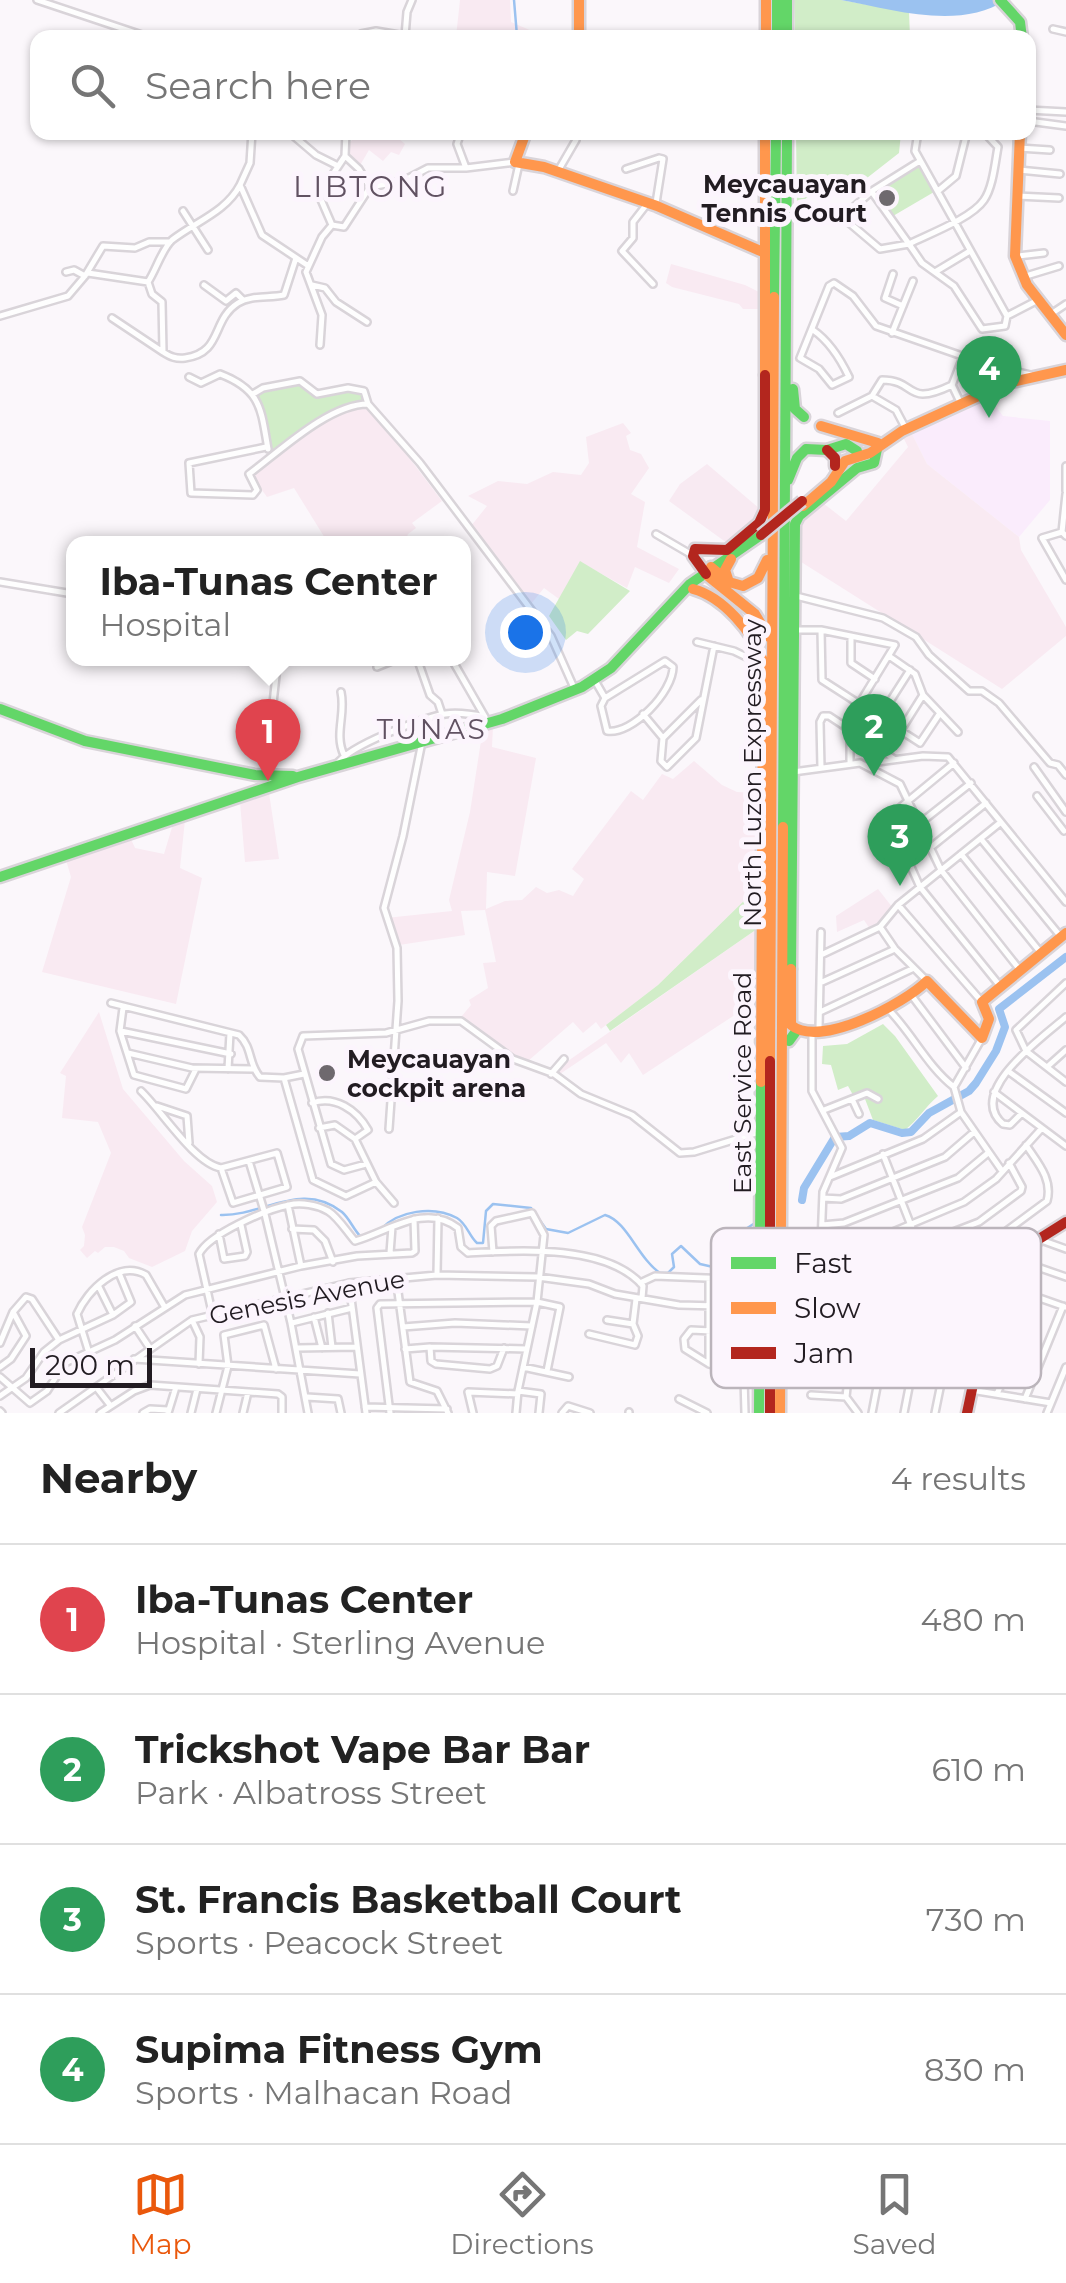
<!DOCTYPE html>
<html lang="en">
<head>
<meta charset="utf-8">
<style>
  :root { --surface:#fff; --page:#f2f2f2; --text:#222; --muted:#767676; --line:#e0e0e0; --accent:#ea580c }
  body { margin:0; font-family:Montserrat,sans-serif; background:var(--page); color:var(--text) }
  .scale { position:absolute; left:30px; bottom:25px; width:122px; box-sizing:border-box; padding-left:10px; border:5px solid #221c22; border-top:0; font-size:28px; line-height:35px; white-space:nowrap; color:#221c22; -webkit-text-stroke:8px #fcf5fd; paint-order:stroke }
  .you { position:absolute; left:525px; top:632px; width:35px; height:35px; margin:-25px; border:8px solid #fff; border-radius:50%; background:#1a73e8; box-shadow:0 0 0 15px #1a73e833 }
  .badge { display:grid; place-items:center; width:65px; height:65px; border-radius:50%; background:var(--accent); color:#fff; font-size:32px; font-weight:700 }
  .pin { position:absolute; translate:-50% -82px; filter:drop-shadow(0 2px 5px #0008) }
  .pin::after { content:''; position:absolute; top:52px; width:35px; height:30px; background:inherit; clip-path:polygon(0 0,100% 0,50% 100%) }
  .popup { position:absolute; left:66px; top:536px; width:405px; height:130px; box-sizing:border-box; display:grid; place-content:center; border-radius:20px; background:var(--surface); filter:drop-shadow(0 2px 8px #0005); font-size:32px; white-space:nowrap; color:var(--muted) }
  .popup b { font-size:38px; color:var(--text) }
  .popup::after { content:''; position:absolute; left:50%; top:100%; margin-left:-20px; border:20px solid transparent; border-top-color:var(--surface) }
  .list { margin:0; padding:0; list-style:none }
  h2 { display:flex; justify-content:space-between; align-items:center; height:130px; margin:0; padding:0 40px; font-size:42px }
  h2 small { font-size:32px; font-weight:400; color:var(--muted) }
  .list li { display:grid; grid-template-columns:65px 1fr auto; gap:30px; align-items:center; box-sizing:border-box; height:150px; padding:0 40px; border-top:2px solid var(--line) }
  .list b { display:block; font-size:38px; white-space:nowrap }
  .list p { margin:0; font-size:32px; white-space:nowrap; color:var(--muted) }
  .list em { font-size:32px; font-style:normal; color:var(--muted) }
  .icon { flex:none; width:55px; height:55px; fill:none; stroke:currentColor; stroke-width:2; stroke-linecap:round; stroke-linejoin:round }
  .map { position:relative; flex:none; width:1066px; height:1413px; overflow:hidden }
  .search { position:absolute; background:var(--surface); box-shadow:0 2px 8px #0004; left:30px; right:30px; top:30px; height:110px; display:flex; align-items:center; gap:25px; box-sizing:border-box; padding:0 35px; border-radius:20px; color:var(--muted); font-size:38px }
  .sheet { height:730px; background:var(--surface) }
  nav { display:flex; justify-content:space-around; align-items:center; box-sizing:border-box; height:140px; border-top:2px solid var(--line); background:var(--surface); font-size:28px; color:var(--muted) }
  nav a { display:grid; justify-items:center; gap:5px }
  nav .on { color:var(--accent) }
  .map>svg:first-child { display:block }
  .built { fill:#faecfc }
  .industrial { fill:#f9eaf2 }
  .education { fill:#f8eaf2 }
  .green { fill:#d1edc8 }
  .water { fill:#9bc2f0 }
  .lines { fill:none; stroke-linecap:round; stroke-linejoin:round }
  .stream { stroke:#9bc2f0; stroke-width:2.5 }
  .river { stroke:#9bc2f0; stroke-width:8 }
  .street-casing { stroke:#d9d4d9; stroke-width:10 }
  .fast-casing { stroke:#d9d4d9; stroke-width:15 }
  .slow-casing { stroke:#d9d4d9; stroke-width:15 }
  .jam-casing { stroke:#d9d4d9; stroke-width:15 }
  .street { stroke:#fefefe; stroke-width:5 }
  .fast { stroke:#63d668; stroke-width:10 }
  .slow { stroke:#ff974d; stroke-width:10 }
  .jam { stroke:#b3261e; stroke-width:10 }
  .jam-bridge-casing { stroke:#d9d4d9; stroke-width:15; stroke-linecap:butt }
  .jam-bridge { stroke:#b3261e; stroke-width:10 }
  .poi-dot { fill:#6e696e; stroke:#fcf5fd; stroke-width:4 }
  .labels { text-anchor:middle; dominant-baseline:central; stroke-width:10; stroke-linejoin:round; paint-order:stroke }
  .poi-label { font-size:25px; font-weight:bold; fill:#221c22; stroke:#fcf5fd; text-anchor:end }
  .street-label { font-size:25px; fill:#221c22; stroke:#fcf5fd }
  .neighbourhood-label { font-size:28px; letter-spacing:2.5px; fill:#615262; stroke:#fcf5fd }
  .quarter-label { font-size:30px; letter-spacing:2.5px; fill:#615262; stroke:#fcf5fd }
  .key { fill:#fcf5fd; stroke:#bbb4bb; stroke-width:2.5 }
  .key-label { font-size:28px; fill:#221c22 }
</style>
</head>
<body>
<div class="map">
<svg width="1066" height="1413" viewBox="0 0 1066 1413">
  <rect width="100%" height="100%" fill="#fbf7fb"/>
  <path class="built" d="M989 398 1003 416 1050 421V500L1019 537 927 464 911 432Z"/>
  <path class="industrial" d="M460 0H510L511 22 546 37H456Z
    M671 264 745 285 763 294V309H743L739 304 672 287 666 283Z
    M366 406 372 409 442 501 412 523 416 528 408 534 405 543H328L294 488 267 497 251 475 342 410Z
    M623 423 631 433 626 436 630 450 641 454 649 468 631 494 645 502 637 547 679 569 669 583 635 567 627 588 580 562 559 599 544 588 531 604 471 526 487 506 468 496 498 481 527 484 553 472 581 475 589 463 586 437Z
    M911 432 927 464 1019 537 1021 550 1066 627V636L1002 689 798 560 799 528 804 517 823 503 846 521 908 447 903 437Z
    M493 726 492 747 536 758 515 876 487 872 486 909 505 901 522 900 536 887 547 893 559 890 573 896 584 879 572 869 631 791 643 800 662 774 673 779 694 761 722 785 737 792 760 793 759 880 754 891 658 985 601 1029 596 1022 583 1033 573 1022 528 1061 508 1052 461 1017 471 1005 469 1000 488 988 483 963 496 962 485 910 461 911 465 935 399 945 386 918 452 911 449 900 470 812 483 728Z
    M269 793 279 859 245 862 240 802Z
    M185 820 180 868 202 878 176 1004 42 972 71 877 66 860 130 837 135 848 164 854 173 824Z
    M757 929 759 1021 747 1007 643 1075 629 1053 621 1063 606 1043 560 1074 555 1070Z
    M99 1012 123 1089 184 1161 212 1186 217 1202 192 1231 185 1251 152 1267 129 1258 124 1251 114 1247H105L98 1253 95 1251 87 1258 80 1250 84 1246 85 1235 82 1227 111 1153 98 1122 62 1118 66 1076 60 1073Z"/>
  <path class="education" d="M371 133H392L405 144 399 155 391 152 383 161 369 150 359 167 347 156V146L357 134 366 138Z
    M707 464 760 509 759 516 727 543 669 501 680 484Z
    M878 889 893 908 878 926 870 929 864 920 837 932 836 916Z"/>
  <path class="green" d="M794 0H841L909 12 910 37H795Z
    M796 133H901L899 153 849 192 839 174 797 205Z
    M918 165 934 192 893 216 875 191Z
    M300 381 317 394 348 388 362 389 368 404 346 406 272 454 266 447 267 435 253 394 263 388Z
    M580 561 630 591 588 634 577 631 566 640 549 616Z
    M759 880 757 929 610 1031 606 1025 658 985 754 891Z
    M883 1024 895 1036 938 1096C925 1107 918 1120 905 1130L873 1120 862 1091 853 1095 848 1086 838 1090 831 1065 822 1064 823 1046 847 1044Z"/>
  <path class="water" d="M841 0H1006C959 31 891 9 841 0Z"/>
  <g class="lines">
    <path class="stream" d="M514 0 517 36
      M221 1215C263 1216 302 1180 342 1212 350 1219 353 1229 361 1237
      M381 1229C398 1211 433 1205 457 1218 467 1224 469 1236 477 1243H483L486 1211 493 1204 531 1208 546 1229 568 1233 605 1215C627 1221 638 1258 660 1273H668L674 1267 672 1254 681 1246 700 1264 722 1269 736 1251 738 1234 755 1223"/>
    <path class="river" d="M802 1200 804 1188 835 1137 849 1136 870 1123 902 1133 911 1132 929 1113 969 1091 976 1083 996 1051 1005 1027 999 1009 1066 957"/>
    <defs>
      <path id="street" d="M37 0 151 38
        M1053 29 1066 32
        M405 36 407 12 412 0
        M363 38 361 34 376 31 405 36
        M1028 110 1066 112
        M1028 121 1066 126
        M289 132 316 155 336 165
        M346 132 345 156 319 195 332 225 344 227 370 187
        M461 132 457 144 466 168
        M918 132 915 151 1007 316
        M1019 148 1050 150
        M345 156 359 169 370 187
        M920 161 872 191 847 213V221L880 249 909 244 922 263 954 286 982 329 1005 326 1007 316 1038 300
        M626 169 659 158 663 159 656 203
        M1019 170 1060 174
        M558 171 576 140 573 132
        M240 185 250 163 252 132
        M370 187 403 181 428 168H466L515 162
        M513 191 519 164
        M938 191 956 176 967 132
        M872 192 909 244C929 234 972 218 984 200 993 187 995 163 998 147L984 132
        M1017 196 1059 198
        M647 204 633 222V238L622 251 653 284
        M183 211 208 250
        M1018 256 1044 253
        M66 272 74 270 85 276
        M935 272 970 251
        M88 273 148 282C156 270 162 249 172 240 195 222 226 212 240 185L262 235 307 265
        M893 274 885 298 903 306
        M1026 276 1059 266
        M148 282 152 294 162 302 163 352C171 357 176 359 185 358 223 353 211 320 238 303 251 295 269 298 284 295L296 258
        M204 285 226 301 236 293 243 300
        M312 285 325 288 336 302 367 322
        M1051 314 1066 304
        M0 316 68 296 85 276 103 246 135 248 149 242H170
        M112 318 163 352
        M813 330C829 341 840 358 849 377L832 385 819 369 800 358 829 286 834 283 853 296 876 326 988 365 1031 375
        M892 333 913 281
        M320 345 322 315 306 272 322 237 332 225
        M189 377 201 383 220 374C262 390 261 410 268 449
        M952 385 961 404
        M253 394 263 388 300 381 317 394 348 388 364 391 368 404 420 463 551 636 575 690
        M872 396 896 410 906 429
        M838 413 872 396 882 380C918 380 904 408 952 385L963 357
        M266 447 189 463 191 493 253 495 257 490 249 474C280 451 329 404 368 404
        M1066 466V491
        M1062 532 1066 494
        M656 534 692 555
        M1066 536 1062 532 1042 538 1066 580
        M0 582 73 594
        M796 596 883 618 916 637 929 655 969 691H982L999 703 1050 763 1058 765 1066 775
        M794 630H821L895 645 859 704
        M821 630 822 680 920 743
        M851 636V663L875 679
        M697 642 734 651 761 664
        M889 656 915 674 923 695 958 732
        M417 658 430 695 438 702 442 714
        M451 658 485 717
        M665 661 673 667C673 692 632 735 607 731L601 706 605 698Z
        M377 667 399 658
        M594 679 605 698
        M341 692C346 714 334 734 344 755
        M643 714 663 738 661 761 667 767 696 738 714 646
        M880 717 910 670
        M901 730 923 695
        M663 738 701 700
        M920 743 940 713
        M870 763 923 756 948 757 1066 902
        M954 763 891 815 890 820 920 887 1000 986
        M337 764C350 745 420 719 445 714 459 712 471 714 485 717
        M850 764V730
        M1034 767 1066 812
        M821 768 820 722 823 716H829L894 759
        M793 772 860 763 900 784 941 870 1020 970
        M273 785 267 757 278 658
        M1037 796 1064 831
        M919 824 971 783
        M981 839 1061 937
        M930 848 986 803
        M961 854 1041 953
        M899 906 982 1002
        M880 927 895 949 927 981
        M821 955 880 927 898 905 1001 822
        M820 983 895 949
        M1066 983 1016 1030 1026 1051 1066 1082
        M912 996 966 1068
        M111 1003 239 1035C253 1048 248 1064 260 1077L284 1078
        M123 1008 120 1031 134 1075 186 1089 196 1069
        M888 1009C912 1033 927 1066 954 1087
        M820 1012 914 968
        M819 1029 821 932
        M121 1031 231 1054
        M812 1031V1091L842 1148 823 1192 821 1243 825 1247 865 1266 979 1222 1021 1191 1022 1187 1009 1163
        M982 1038 954 1087 961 1112 1002 1171
        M128 1053 192 1068 253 1069
        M1047 1067 1066 1050
        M228 1069 230 1033
        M1008 1071 1066 1113
        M304 1074 284 1078 313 1180 346 1196 376 1182
        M551 1074 564 1059
        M141 1091C162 1111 194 1163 221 1168
        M994 1092 1066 1146
        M852 1099 859 1114
        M312 1103C335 1095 357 1110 368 1130L355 1139
        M157 1106 187 1116 189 1143
        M824 1110 867 1093 878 1099
        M1022 1113 1010 1125 1003 1124C965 1092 1044 1036 1066 1017
        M319 1128 335 1125 355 1139 376 1182 394 1203
        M389 1129 398 1001 397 948 384 908 403 836 422 742
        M277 1153 287 1187 233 1203 221 1168Z
        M883 1154 919 1246
        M249 1161 265 1214 291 1323 308 1413
        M366 1164 344 1170 331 1164 298 1049 303 1036 386 1033 429 1021H461L513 1059 554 1074 581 1094 632 1115 680 1153 694 1152 759 1132
        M830 1177 923 1139 961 1112
        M823 1198 841 1199 945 1157 974 1132
        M288 1205 301 1266
        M822 1225 844 1223 958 1178 988 1153
        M292 1229 314 1230 325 1241 333 1262
        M219 1234 224 1259 245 1256 247 1252 241 1225
        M999 1240 1013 1247 1023 1262 1066 1277
        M1041 1240 1066 1249
        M493 1252 491 1226 496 1221 532 1213 544 1235 537 1302 518 1391 516 1413
        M390 1253 392 1227
        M840 1254 964 1202 996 1179 1042 1128
        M887 1259 927 1296
        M437 1275 438 1218
        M396 1277 410 1382 437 1391 448 1413
        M709 1279V1364
        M907 1279 999 1240 1001 1235 1047 1201C1053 1179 1037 1162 1026 1145
        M349 1283 366 1413
        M640 1283 655 1276 731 1279 733 1273
        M99 1287 113 1315
        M1011 1288 1065 1307
        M808 1293 852 1340 918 1341 948 1327 972 1310 1006 1302
        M927 1296 986 1273 999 1240
        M897 1310 921 1313 927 1296
        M212 1312 199 1254C209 1234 267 1209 289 1205 301 1202 317 1205 328 1211 338 1217 347 1232 355 1241 388 1232 425 1202 458 1228L461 1247 468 1253C519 1250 607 1244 643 1286L642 1298
        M328 1313 332 1347
        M314 1317 322 1348
        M192 1320 200 1337 199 1364
        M607 1320 633 1324 636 1299
        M292 1323 352 1308
        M135 1326 149 1347
        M403 1327 455 1323 532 1326
        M589 1334 635 1345 638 1336 633 1324
        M952 1334 986 1348
        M852 1340 846 1397 858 1413
        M0 1343 13 1312 26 1297 32 1299 59 1340
        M430 1347 431 1361 436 1364 490 1369 497 1366 504 1348
        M297 1348 356 1347
        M405 1349 430 1347 527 1349
        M89 1353 77 1314C87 1291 118 1259 146 1275L164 1306
        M134 1359 360 1374
        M0 1367 11 1359 26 1336 13 1312
        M523 1367 569 1377
        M733 1371 732 1332 691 1330 684 1339 685 1349 709 1364 733 1371 744 1378 745 1413
        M0 1377 30 1403 47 1391 65 1363 115 1340 185 1295 301 1266 357 1256 412 1253 415 1251 414 1219
        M96 1387 110 1405
        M971 1390 1051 1403
        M518 1391 541 1394 539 1413
        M997 1394 1038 1297
        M811 1395 846 1397
        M0 1396 26 1378 44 1352 59 1340 113 1315 131 1302 119 1273
        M307 1397 338 1399 341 1413
        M679 1399 707 1413
        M1025 1399 1063 1306
        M365 1407 447 1409
        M0 1411 2 1413
        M59 1413 192 1320 349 1283 437 1275 538 1277 589 1284 615 1294 679 1305 758 1307
        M100 1413 134 1391 150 1385 278 1394 282 1397V1413
        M143 1413 150 1409 168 1410
        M168 1413 176 1387
        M191 1413 197 1389
        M216 1413 228 1366 224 1335 264 1325 276 1369
        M243 1413 248 1392
        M390 1413 377 1308 380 1304 537 1302 560 1307 547 1371
        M473 1413 468 1392 518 1394
        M562 1413 568 1406 590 1413
        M629 1413V1412
        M872 1413 886 1340
        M904 1413 918 1341
        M935 1413 951 1334 948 1327
        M1047 1413 1066 1367"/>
      <path id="fast" d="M777 0V38
        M787 0V38
        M1000 0 1020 22 1022 38
        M774 297 776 132
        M793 389 795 409 804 417
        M788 480 797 458 806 449 827 450 846 444 857 451
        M0 709 85 741 255 775 293 776
        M783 827 787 132
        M0 877 298 777 502 719 582 687 611 668 690 584 761 535
        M791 969 795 524 799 516 857 468 874 463 877 449
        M789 1041 797 1030
        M759 1413 761 1082"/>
      <path id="slow" d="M579 0V38
        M766 0V38
        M526 132 515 162 544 167 657 206 765 253V375
        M765 132V253
        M1020 132 1015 256 1027 285 1066 335
        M821 426 878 443
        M803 506 831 482 845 461 870 453 902 431 1007 383 1066 370
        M711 567 729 582 743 586 758 578 767 560
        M708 576 755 614 769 637
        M729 582 725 570 731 559
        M693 589C723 597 753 632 763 661L761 1082
        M791 969V1025C820 1049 905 1003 927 981L982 1038 989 1019 982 1002 1066 933
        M770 1061 774 297
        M780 1413 783 827"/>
      <path id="jam" d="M827 450 835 458V466
        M706 574 693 556 695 549 727 550 759 523 765 510V375
        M770 1413V1061
        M967 1413 975 1375 1027 1253 1039 1239 1066 1222"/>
    </defs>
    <use href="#street" class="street-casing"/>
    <use href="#fast" class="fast-casing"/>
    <use href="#slow" class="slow-casing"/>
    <use href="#jam" class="jam-casing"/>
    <use href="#street" class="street"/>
    <use href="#fast" class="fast"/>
    <use href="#slow" class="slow"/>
    <use href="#jam" class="jam"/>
    <defs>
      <path id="jam-bridge" d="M761 535 802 501"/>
    </defs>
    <use href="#jam-bridge" class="jam-bridge-casing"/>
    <use href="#jam-bridge" class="jam-bridge"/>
  </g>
  <g class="poi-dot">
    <circle cx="887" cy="198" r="10"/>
    <circle cx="327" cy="1073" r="10"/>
  </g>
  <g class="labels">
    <g class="poi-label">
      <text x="867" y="184">Meycauayan<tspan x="867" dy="29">Tennis Court</tspan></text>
      <text x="347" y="1059" text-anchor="start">Meycauayan<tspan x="347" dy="29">cockpit arena</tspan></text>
    </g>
    <g class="street-label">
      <text transform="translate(752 773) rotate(-90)">North Luzon Expressway</text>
      <text transform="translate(742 1083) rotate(-90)">East Service Road</text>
      <text transform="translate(307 1297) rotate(-11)">Genesis Avenue</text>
    </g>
    <g class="neighbourhood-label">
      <text x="432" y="729">TUNAS</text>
    </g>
    <g class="quarter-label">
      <text x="371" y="186">LIBTONG</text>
    </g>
  </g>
  <rect x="711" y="1228" width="330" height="160" rx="15" class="key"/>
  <rect x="731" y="1257" width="45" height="12" fill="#63d668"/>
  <rect x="731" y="1302" width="45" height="12" fill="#ff974d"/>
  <rect x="731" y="1347" width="45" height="12" fill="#b3261e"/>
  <g class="key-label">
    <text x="794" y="1273">Fast</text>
    <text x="794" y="1318">Slow</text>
    <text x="794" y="1363">Jam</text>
  </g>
</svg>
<div class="scale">200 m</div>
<div class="you"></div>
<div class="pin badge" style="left:268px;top:781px;background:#e0444e">1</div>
<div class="popup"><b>Iba-Tunas Center</b>Hospital</div>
<div class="pin badge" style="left:874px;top:776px;background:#2e9e5b">2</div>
<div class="pin badge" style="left:900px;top:886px;background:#2e9e5b">3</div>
<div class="pin badge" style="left:989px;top:418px;background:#2e9e5b">4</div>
<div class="search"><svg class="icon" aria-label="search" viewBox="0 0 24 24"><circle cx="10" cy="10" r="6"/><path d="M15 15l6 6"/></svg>Search here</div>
</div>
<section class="sheet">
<h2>Nearby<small>4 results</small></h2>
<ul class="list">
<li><span class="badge" style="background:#e0444e">1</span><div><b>Iba-Tunas Center</b><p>Hospital · Sterling Avenue</p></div><em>480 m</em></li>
<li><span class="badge" style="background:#2e9e5b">2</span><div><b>Trickshot Vape Bar Bar</b><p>Park · Albatross Street</p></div><em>610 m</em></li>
<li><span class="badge" style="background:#2e9e5b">3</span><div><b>St. Francis Basketball Court</b><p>Sports · Peacock Street</p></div><em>730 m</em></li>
<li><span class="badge" style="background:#2e9e5b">4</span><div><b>Supima Fitness Gym</b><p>Sports · Malhacan Road</p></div><em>830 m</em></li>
</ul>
</section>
<nav>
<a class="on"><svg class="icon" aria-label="map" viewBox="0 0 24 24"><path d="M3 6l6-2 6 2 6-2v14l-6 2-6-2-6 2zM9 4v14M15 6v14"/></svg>Map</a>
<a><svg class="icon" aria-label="directions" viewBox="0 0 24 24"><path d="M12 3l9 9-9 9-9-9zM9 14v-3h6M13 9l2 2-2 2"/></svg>Directions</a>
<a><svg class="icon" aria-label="saved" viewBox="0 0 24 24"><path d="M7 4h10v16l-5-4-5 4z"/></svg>Saved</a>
</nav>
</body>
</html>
